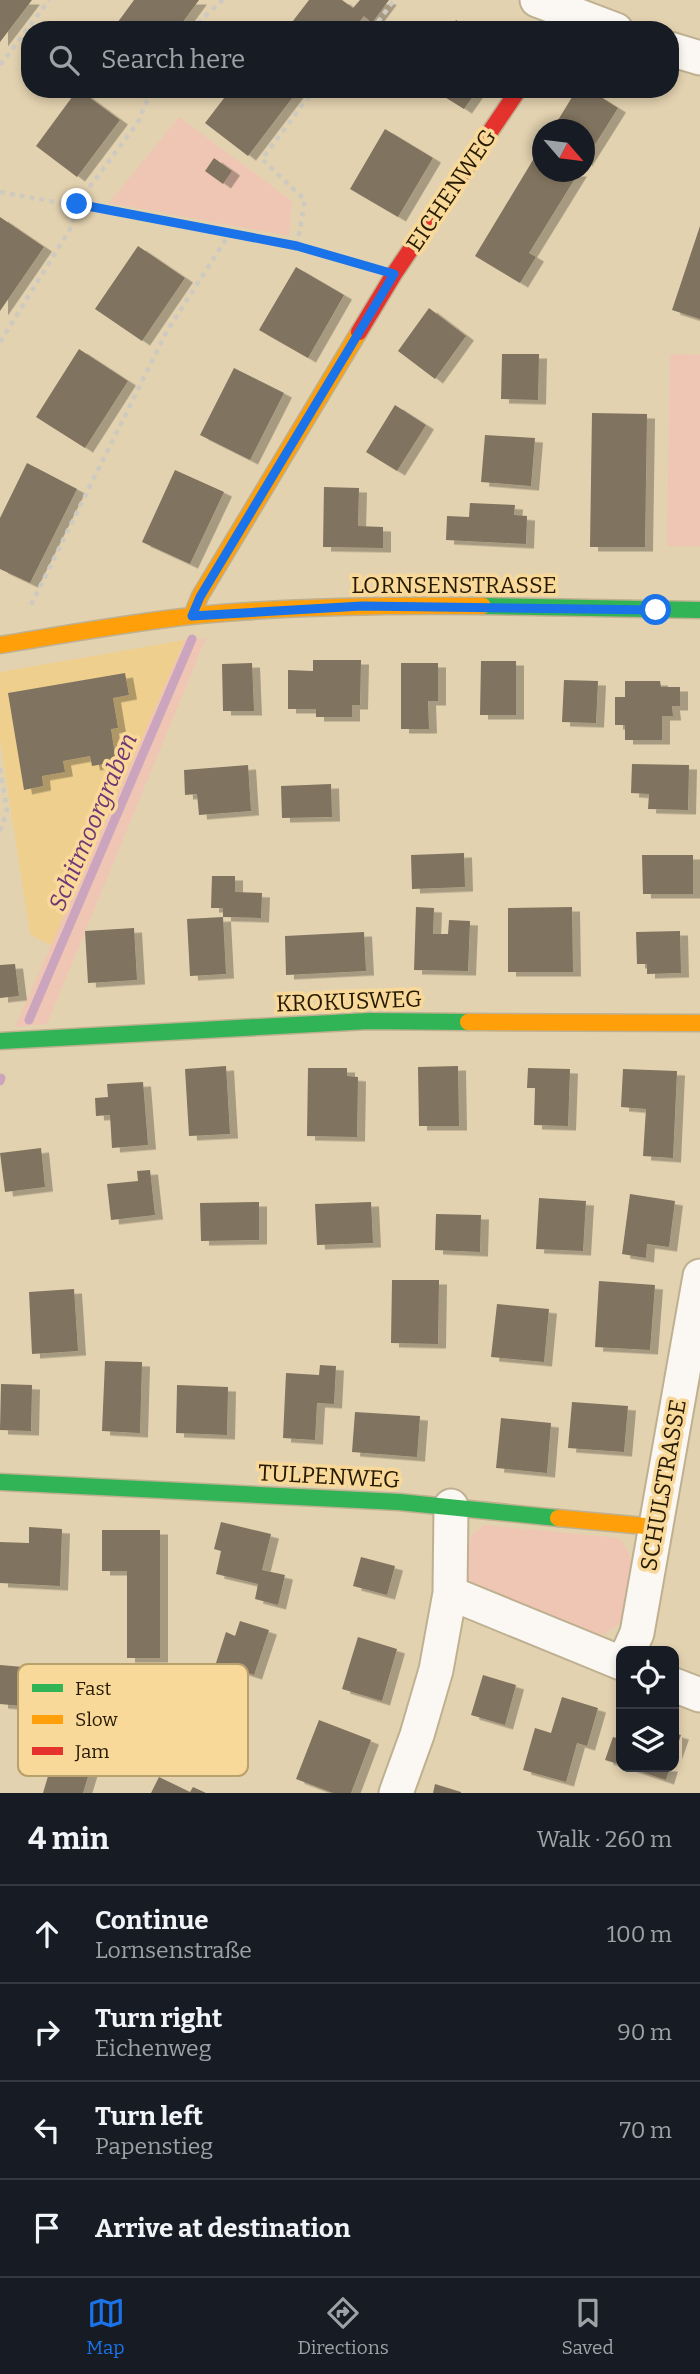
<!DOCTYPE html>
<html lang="en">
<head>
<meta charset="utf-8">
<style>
  :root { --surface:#171b24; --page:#242831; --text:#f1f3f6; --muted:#9ea1a6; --line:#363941; --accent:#1a73e8 }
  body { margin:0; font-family:Bitter,serif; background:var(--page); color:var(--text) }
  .controls { position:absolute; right:21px; bottom:21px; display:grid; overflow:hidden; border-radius:14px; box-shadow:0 4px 10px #0003 }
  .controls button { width:63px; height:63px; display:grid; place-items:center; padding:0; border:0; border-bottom:2px solid var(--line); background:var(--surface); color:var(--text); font:35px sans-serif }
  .compass { position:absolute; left:532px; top:119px; width:63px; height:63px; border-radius:50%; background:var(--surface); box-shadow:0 4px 10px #0003; rotate:118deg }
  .stop { position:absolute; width:21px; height:21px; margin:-16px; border:5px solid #1a73e8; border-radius:50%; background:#fff }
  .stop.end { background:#1a73e8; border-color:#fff; box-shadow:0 2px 7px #0008 }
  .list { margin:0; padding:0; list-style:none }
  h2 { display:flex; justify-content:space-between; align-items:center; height:91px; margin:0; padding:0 28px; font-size:30px }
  h2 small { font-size:23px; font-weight:400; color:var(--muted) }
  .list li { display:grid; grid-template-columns:46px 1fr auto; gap:21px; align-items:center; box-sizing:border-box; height:98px; padding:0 28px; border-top:2px solid var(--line) }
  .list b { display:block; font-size:26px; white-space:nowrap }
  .list p { margin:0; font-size:23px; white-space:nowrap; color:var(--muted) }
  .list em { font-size:23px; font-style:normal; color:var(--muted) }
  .icon { flex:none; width:38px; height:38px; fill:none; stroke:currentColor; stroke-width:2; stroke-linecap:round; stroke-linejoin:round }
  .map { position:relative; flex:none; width:700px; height:1793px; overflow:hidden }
  .search { position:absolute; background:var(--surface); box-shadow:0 4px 10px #0003; left:21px; right:21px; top:21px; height:77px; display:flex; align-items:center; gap:18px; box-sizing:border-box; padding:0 24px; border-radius:28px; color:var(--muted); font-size:26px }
  .sheet { height:483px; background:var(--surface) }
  nav { display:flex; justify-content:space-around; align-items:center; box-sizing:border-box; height:98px; border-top:2px solid var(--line); background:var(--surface); font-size:19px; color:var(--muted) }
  nav a { display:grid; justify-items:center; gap:4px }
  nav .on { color:var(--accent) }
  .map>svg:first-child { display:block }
  .built { fill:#efcf8e }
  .green { fill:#efc6b4 }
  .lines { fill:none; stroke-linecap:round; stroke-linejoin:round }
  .stream { stroke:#cba4be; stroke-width:9 }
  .building { fill:#80735f; filter:url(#shadow) }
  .street-casing { stroke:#beb090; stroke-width:37 }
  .fast-casing { stroke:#beb090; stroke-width:19 }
  .slow-casing { stroke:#beb090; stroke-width:19 }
  .jam-casing { stroke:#beb090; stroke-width:19 }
  .path { stroke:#cfcac0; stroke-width:4.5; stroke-dasharray:5 5; stroke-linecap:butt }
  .street { stroke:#fbf8f3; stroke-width:33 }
  .fast { stroke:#30b455; stroke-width:16 }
  .slow { stroke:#ff9f0a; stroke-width:16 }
  .jam { stroke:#e5322d; stroke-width:16 }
  .route { stroke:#1a73e8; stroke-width:9 }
  .labels { text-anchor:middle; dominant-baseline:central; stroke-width:7; stroke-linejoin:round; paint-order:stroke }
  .street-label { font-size:23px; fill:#261a02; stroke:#f9d99a }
  .water-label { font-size:24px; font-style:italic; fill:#703575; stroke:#f9d99a }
  .key { fill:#f9d99a; stroke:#baa06c; stroke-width:2 }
  .key-label { font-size:19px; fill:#261a02 }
</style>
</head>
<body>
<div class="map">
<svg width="700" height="1793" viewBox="0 0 700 1793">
  <defs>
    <filter id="shadow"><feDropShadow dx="8" dy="4.5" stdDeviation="0" flood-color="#0004"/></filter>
  </defs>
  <rect width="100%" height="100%" fill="#e3d2b0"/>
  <path class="built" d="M185 640 52 946 30 934 0 740V672Z"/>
  <path class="green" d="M179 117 292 201 289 236 109 203Z
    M670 354 700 355V546H667Z
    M206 638 47 1024 15 1027 185 640Z
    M484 1525 619 1538C641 1562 630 1590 624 1620L605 1634H581L472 1585 464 1573 471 1536Z"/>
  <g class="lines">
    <path class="stream" d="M29 1020 192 639
      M0 1081 1 1078"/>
  </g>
  <path class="building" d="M0 0H32L0 42Z
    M134 0H199L177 30H112Z
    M309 0H342L353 8 360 0H389L372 23 364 16 353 30H286Z
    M456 20 471 30H450Z
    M78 89 120 120 77 177 36 146Z
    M231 89H299L248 156 205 123Z
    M432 89H478L464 109Z
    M577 89H588L618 108 584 162V130H552Z
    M385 129 433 158 398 217 350 189Z
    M542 145V172H579L529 253 536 257 520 283 475 256Z
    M214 158 232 171 223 184 205 171Z
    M0 217 44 247 0 311Z
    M700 226V319L672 310Z
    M138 246 185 278 142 341 95 309Z
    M296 267 344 295 308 358 259 330Z
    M429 308 466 336 435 379 398 351Z
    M79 349 128 381 85 448 36 417Z
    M502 354H539L538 400 501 399Z
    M234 368 284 393 250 460 200 435Z
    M395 405 426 425 397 471 366 452Z
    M592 413 647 414 645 547H590Z
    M485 435 535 438 531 486 481 482Z
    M27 463 77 489 30 583 0 569V518Z
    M175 470 224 492 190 564 142 542Z
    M324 487 359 488 358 526 383 527V548L323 547Z
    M470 503 515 505 514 515 527 516 526 544 446 540 447 516 469 517Z
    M313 660H361L360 705H352V717H316V709H288V670L313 671Z
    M481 661H516V715H480Z
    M252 663 254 711H223L222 664Z
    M401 663H438V701H428L429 729H401Z
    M125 673 129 695 113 698 118 728 111 729 116 762 92 766 90 756 63 761 65 772 42 776 43 786 24 790 8 693Z
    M564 680 598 681 596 723 562 722Z
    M625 681H660L661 687H680V706H672L673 716H662V740H625V725H615V697H625Z
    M632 764 689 765 688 810 648 809 649 794 631 793Z
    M248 765 251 811 199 815 197 794 185 795 184 770Z
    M331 784 332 817 282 818 281 786Z
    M464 853 465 887 412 889 411 855Z
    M642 855H693V894H643Z
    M212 876H235V892L262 893 261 918 223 917V908H211Z
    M416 907 434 908 433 934H448L449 920 470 921 468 971 414 970Z
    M572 907 573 972H508V908Z
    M223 917 226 974 190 976 187 919Z
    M134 928 137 980 88 983 85 931Z
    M680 931 681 973 647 974V964H637L636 932Z
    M364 932 366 971 286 975 285 936Z
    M15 964 19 996 0 998V965Z
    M226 1066 230 1134 189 1136 185 1069Z
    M458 1066 459 1126H419L418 1067Z
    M308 1068H347V1076L358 1077 357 1137 307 1136Z
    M528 1068 570 1069 568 1126 534 1125 535 1088H527Z
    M623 1069 677 1071 673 1158 643 1156 646 1109 621 1107Z
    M143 1082 148 1145 112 1148 110 1115 96 1116 95 1098 108 1097 107 1084Z
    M41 1148 45 1187 5 1192 0 1153Z
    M150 1170 155 1215 111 1220 107 1184 138 1181 137 1171Z
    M630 1194 675 1201 669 1247 647 1244 646 1258 622 1254Z
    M539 1198 586 1201 583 1251 536 1249Z
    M259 1202V1240L201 1241 200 1203Z
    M371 1202 373 1243 317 1245 315 1204Z
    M436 1214 481 1215 480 1252 435 1250Z
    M392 1280H439L438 1344 391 1343Z
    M599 1281 655 1285 650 1350 595 1347Z
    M74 1289 78 1351 32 1354 29 1292Z
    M497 1304 549 1309 544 1362 491 1357Z
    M105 1361 142 1362 140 1433 102 1431Z
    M320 1365 336 1366 334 1404 317 1403 315 1440 283 1438 286 1373 319 1375Z
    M1 1384 32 1385 31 1431 0 1430Z
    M177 1385 228 1387 227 1435 176 1433Z
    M572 1402 628 1406 624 1452 568 1448Z
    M355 1412 420 1416 417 1457 352 1452Z
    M501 1418 551 1423 547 1473 496 1468Z
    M221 1522 271 1534 262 1570 285 1575 278 1605 255 1599 258 1584 216 1574 221 1551 214 1549Z
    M29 1527 62 1529 60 1586 0 1583V1542L29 1543Z
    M102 1530H160V1658H127V1571H102Z
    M361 1557 395 1566 387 1595 353 1586Z
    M240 1621 269 1630 254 1675 216 1663 226 1632 235 1636Z
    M358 1637 397 1649 382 1701 342 1689Z
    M0 1665 47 1669 43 1708 0 1704Z
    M483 1675 516 1685 505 1725 471 1715Z
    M562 1697 598 1708 587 1746 577 1743 566 1782 523 1770 535 1728 551 1733Z
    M319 1720 371 1740 351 1793H333L296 1779Z
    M674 1733 681 1735 674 1755Z
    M613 1737 621 1739V1765L605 1760Z
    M57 1746 94 1757 83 1793H43Z
    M627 1767H670L666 1780Z
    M159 1777 190 1792 193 1787 206 1793H151Z
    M435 1784 461 1792V1793H433Z"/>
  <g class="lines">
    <defs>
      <path id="street" d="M537 0 616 30
        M670 49 700 58
        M450 1593 621 1663
        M629 1651 637 1633 700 1276
        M674 1685 700 1695
        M396 1793 417 1735 436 1670 450 1593 451 1506"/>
      <path id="fast" d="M483 606 700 610
        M0 1041 369 1021 468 1022
        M0 1482 399 1502 558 1518"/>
      <path id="slow" d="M192 616 200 596 359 332
        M0 645C67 634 133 622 200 615 294 606 389 605 483 606
        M468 1022 700 1023
        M558 1518 656 1527"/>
      <path id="jam" d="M359 332 394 274 519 89"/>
    </defs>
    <use href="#street" class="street-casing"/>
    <use href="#fast" class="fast-casing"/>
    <use href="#slow" class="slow-casing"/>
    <use href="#jam" class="jam-casing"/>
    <path class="path" d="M190 30 223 0
      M372 30 394 0
      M0 65 49 0
      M0 192 297 246 363 265
      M297 246 305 200 262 159 306 100 317 89
      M0 342 72 226 77 204 138 122 152 89
      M31 605 167 331 230 233
      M0 768 7 810 0 831"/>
    <use href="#street" class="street"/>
    <use href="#fast" class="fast"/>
    <use href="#slow" class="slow"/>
    <use href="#jam" class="jam"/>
  </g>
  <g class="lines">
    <path class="route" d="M77 204 297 246 394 274 200 597 192 616 362 606 656 610"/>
  </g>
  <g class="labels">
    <g class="street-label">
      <text transform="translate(451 190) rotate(-56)">EICHENWEG</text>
      <text x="454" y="585">LORNSENSTRASSE</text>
      <text transform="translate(349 1001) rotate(-2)">KROKUSWEG</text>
      <text transform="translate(329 1476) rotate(3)">TULPENWEG</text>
      <text transform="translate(663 1485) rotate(-80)">SCHULSTRASSE</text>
    </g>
    <g class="water-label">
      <text transform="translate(93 822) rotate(-67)">Schitmoorgraben</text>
    </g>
  </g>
  <rect x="18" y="1664" width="230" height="112" rx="10" class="key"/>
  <rect x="32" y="1684" width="31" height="8" fill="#30b455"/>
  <rect x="32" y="1715" width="31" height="9" fill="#ff9f0a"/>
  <rect x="32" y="1747" width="31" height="8" fill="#e5322d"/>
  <g class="key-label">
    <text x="75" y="1695">Fast</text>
    <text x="75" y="1726">Slow</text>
    <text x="75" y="1758">Jam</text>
  </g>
</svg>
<div class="controls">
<button><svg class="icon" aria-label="locate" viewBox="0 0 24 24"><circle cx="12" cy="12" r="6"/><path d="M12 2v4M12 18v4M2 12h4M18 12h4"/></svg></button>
<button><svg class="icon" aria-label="layers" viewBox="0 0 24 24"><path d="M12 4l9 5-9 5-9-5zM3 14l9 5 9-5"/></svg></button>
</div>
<svg class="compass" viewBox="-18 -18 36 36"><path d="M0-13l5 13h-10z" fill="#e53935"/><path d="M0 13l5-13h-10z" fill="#9ea1a6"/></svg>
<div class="stop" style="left:656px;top:610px"></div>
<div class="stop end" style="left:77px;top:204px"></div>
<div class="search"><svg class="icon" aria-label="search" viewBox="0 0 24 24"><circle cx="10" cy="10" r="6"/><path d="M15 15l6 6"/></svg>Search here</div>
</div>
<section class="sheet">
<h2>4 min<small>Walk · 260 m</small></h2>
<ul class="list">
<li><svg class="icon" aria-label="ahead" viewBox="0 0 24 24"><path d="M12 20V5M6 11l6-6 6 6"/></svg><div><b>Continue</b><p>Lornsenstraße</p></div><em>100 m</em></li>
<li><svg class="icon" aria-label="right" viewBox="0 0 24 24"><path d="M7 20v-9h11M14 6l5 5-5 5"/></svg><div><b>Turn right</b><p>Eichenweg</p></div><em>90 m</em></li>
<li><svg class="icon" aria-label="left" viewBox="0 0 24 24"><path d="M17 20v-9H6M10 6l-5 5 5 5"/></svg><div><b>Turn left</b><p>Papenstieg</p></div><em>70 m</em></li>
<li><svg class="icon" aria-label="arrive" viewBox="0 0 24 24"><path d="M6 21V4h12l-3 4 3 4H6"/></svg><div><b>Arrive at destination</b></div></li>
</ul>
</section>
<nav>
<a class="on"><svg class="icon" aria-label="map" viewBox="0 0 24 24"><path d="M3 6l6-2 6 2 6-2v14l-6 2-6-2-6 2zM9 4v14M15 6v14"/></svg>Map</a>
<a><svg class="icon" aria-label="directions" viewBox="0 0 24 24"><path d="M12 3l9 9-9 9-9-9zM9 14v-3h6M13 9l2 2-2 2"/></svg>Directions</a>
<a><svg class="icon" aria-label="saved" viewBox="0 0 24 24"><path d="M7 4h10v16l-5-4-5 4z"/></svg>Saved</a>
</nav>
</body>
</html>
